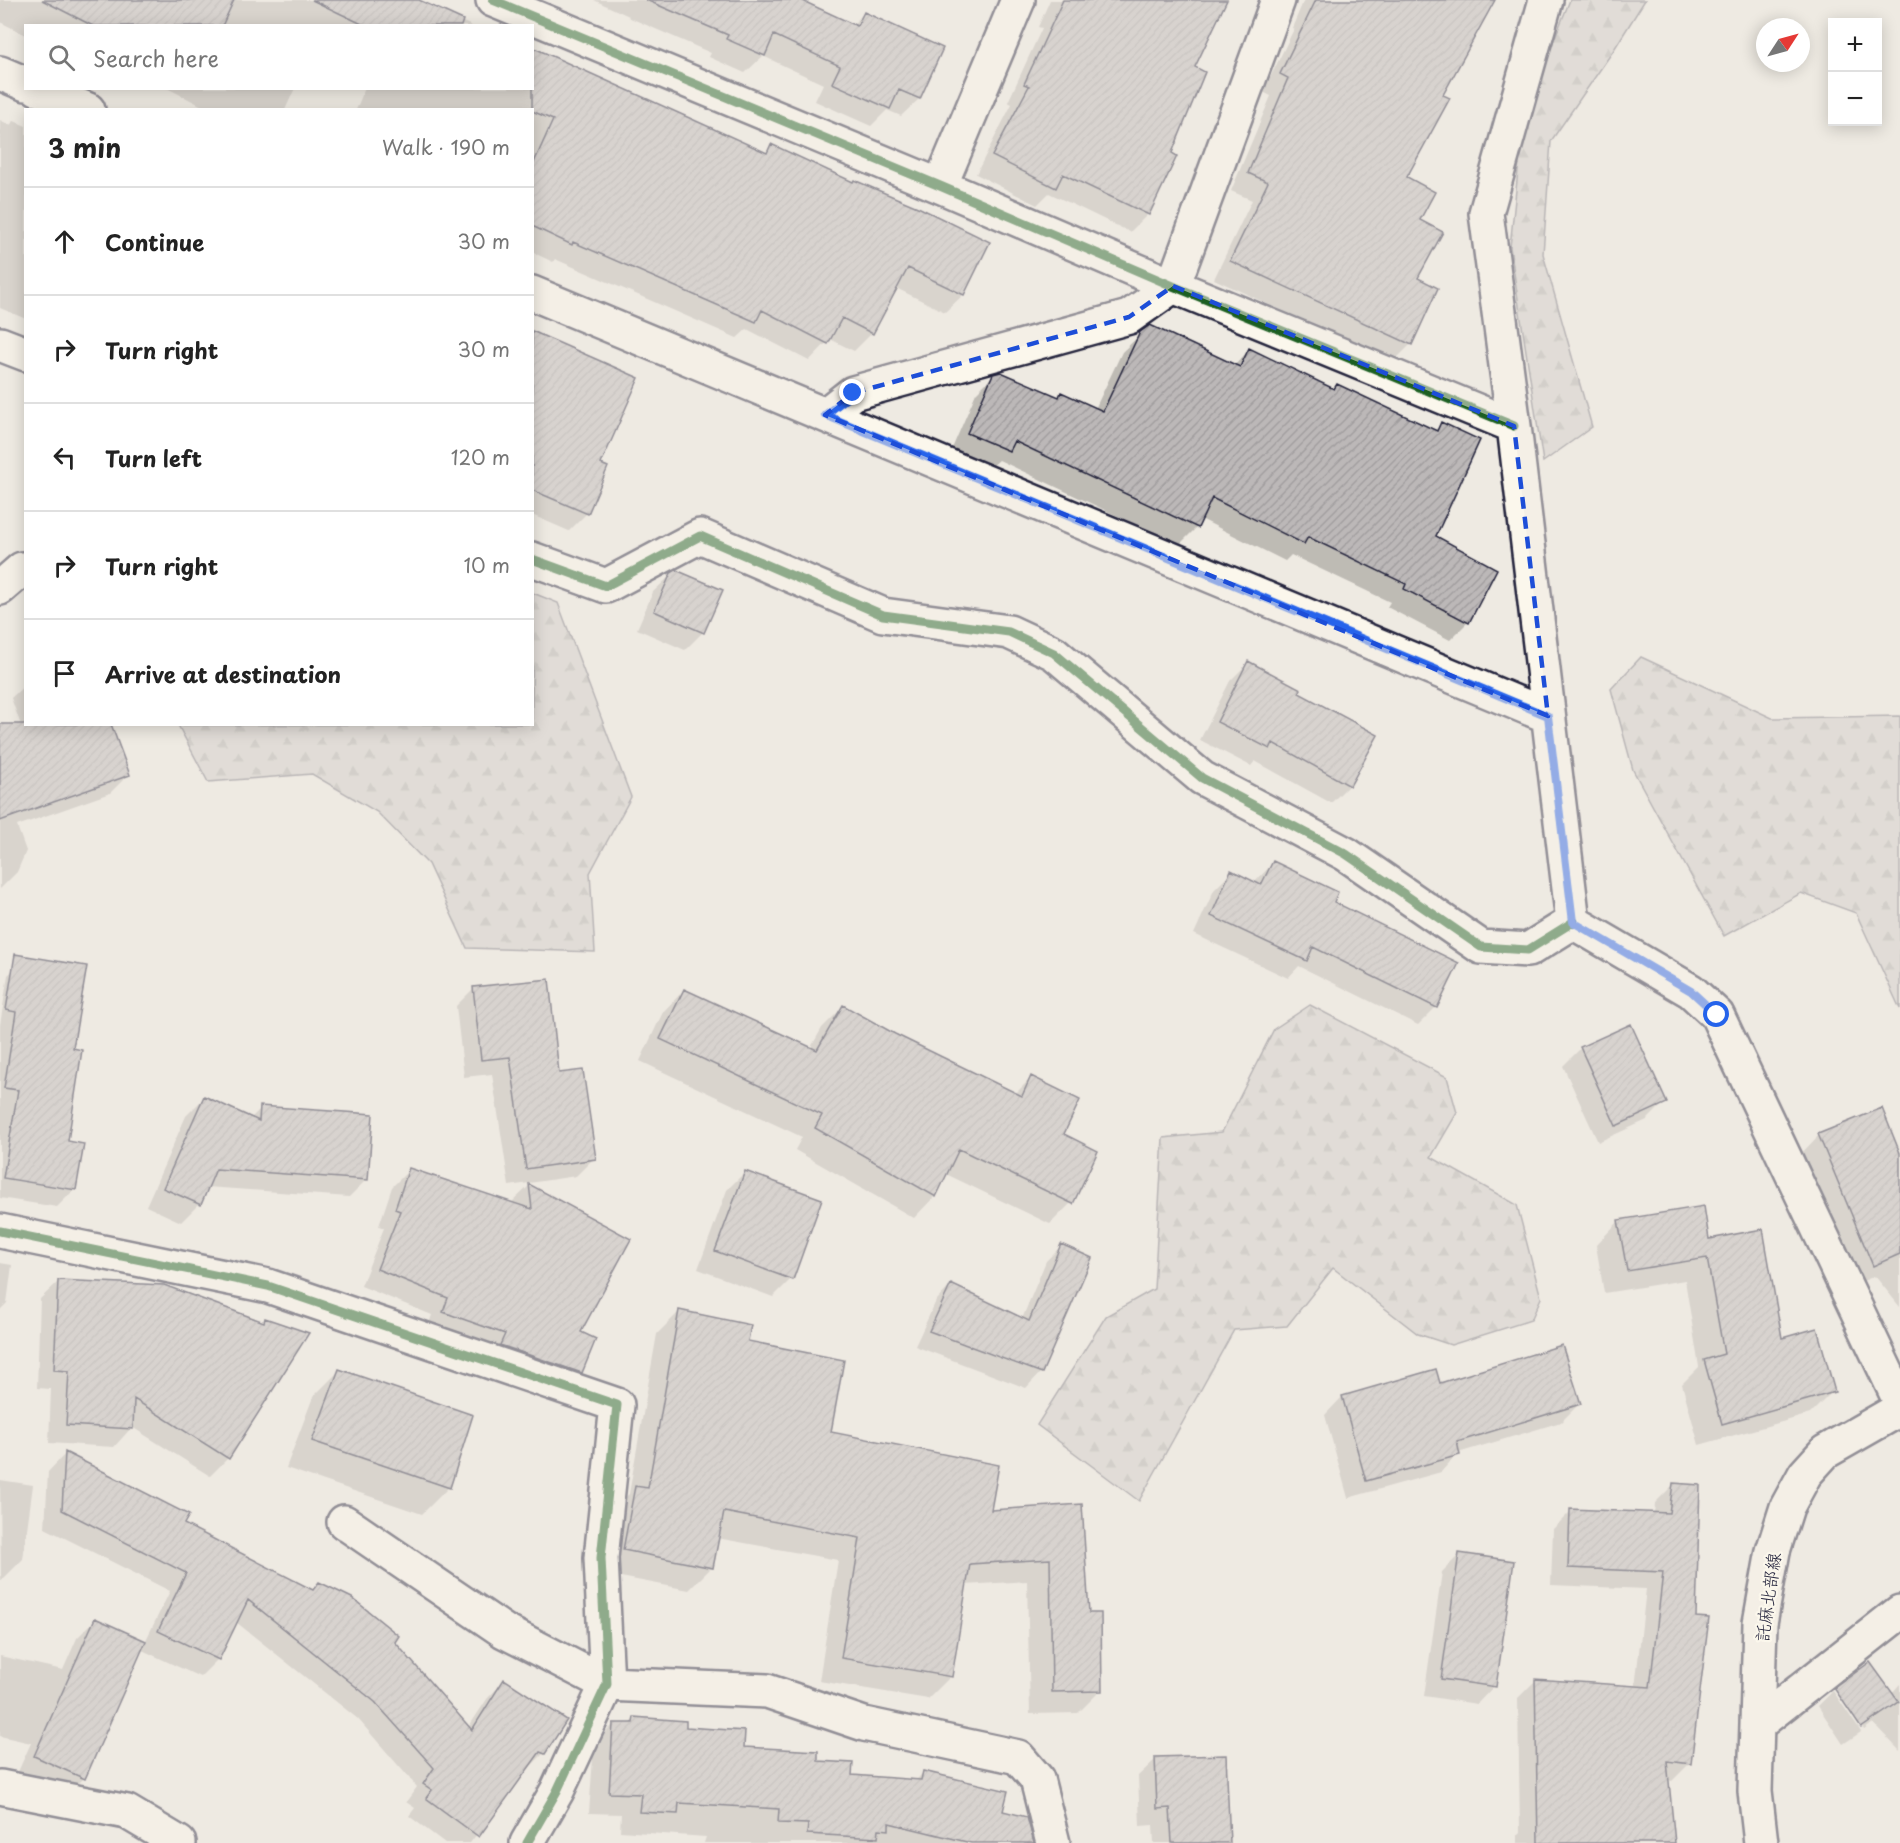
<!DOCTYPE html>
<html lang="en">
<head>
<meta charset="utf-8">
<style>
  :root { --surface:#fff; --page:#f6f6f6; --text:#222; --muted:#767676; --line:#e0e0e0 }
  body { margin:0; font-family:"Playpen Sans","Klee One",sans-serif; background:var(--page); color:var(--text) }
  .controls { position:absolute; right:18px; top:18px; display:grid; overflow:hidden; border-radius:0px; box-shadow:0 3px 15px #0003 }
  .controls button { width:54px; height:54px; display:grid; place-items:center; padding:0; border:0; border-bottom:2px solid var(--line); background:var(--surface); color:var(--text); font:30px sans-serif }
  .compass { position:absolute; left:1756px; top:18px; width:54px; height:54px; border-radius:50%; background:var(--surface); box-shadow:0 3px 15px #0003; rotate:54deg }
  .stop { position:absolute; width:18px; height:18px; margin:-14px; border:4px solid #2563eb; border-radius:50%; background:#fff }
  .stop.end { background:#2563eb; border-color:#fff; box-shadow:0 2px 6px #0008 }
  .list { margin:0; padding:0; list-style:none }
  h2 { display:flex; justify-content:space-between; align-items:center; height:78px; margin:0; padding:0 24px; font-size:26px }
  h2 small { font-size:20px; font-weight:400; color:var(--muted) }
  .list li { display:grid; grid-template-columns:39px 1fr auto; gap:18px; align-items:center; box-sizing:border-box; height:108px; padding:0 24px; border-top:2px solid var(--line) }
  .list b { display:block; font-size:22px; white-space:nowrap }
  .list em { font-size:20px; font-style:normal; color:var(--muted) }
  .icon { flex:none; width:33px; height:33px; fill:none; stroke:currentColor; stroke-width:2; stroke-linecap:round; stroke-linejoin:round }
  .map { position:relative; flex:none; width:1900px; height:1843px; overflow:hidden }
  .search { position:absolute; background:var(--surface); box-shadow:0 3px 15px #0003; left:24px; top:24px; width:510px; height:66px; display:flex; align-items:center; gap:15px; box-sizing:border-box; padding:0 21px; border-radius:0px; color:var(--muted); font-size:22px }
  .panel { position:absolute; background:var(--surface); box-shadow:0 3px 15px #0003; left:24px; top:108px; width:510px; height:618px; border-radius:0px }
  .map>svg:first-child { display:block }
  .forest { fill:url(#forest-firs); stroke:#797882; stroke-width:1.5 }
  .shadow { fill:#0003 }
  .building { fill:url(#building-hatch); stroke:#22223b; stroke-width:1.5 }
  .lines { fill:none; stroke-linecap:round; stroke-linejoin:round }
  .minor-casing { stroke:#22223b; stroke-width:38 }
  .major-casing { stroke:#22223b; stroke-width:38 }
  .minor { stroke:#fbf7ec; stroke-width:33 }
  .major { stroke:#fbf7ec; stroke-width:33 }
  .cycleway-casing { stroke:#fbf7ec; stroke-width:13 }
  .cycleway { stroke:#1b5e20; stroke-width:9 }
  .route { stroke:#2563eb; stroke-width:8 }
  .marked { fill:none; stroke:#1d4ed8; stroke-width:4.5; stroke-dasharray:12 8; stroke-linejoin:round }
  .labels { text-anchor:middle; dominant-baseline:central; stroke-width:4.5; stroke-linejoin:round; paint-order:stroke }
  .street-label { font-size:18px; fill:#22223b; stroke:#fbf7ec }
</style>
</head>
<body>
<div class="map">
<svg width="1900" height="1843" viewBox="0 0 1900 1843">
  <defs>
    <pattern id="forest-firs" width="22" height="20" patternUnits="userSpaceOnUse" patternTransform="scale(1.5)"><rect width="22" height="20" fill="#d0cdc9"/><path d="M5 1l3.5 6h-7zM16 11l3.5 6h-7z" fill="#b2b0ae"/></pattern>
    <pattern id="building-hatch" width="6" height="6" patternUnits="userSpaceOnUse" patternTransform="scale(1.5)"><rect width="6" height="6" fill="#bcb8b8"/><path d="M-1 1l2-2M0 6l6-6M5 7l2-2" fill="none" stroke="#a19e9f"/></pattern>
  </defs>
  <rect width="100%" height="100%" fill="#eeeae2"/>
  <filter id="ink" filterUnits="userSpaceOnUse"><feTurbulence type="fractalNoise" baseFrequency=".0167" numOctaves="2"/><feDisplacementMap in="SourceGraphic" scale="12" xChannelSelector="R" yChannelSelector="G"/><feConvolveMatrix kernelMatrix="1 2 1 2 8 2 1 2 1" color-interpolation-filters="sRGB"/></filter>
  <g filter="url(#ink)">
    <path class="forest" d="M1570 0H1645L1613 51 1551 141 1543 254 1592 427 1543 462 1510 247 1524 114Z
      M533 593 558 603 631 797 590 873 595 952 467 948 428 864 377 812 312 774 208 782 178 725 532 724Z
      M1641 657 1772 718 1900 716V1009L1856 913 1801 893 1724 936 1633 770 1611 689Z
      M1310 1005 1447 1077 1457 1113 1431 1157 1517 1205 1541 1298 1531 1320 1451 1345 1418 1334 1333 1268 1287 1326 1234 1330 1139 1501 1037 1425 1106 1316 1154 1289 1163 1138 1222 1132 1274 1029Z"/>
    <path class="shadow" d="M0 0H415L472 26H26V35L0 22Z
      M594 0H798L852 25 864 13 941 49 919 99 901 116 887 110 871 126 815 101 823 84 763 56 745 73 709 57 711 53 628 17 629 16Z
      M1050 0H1226L1193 68 1171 154 1148 214 1130 232 1049 193 1037 205 976 174 1012 104 1008 102 1042 28 1038 27Z
      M1304 0H1457L1441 95 1405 178 1418 220 1416 279 1411 344 1393 362 1214 279 1252 200 1231 191 1271 96 1263 92 1294 29 1292 28Z
      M167 88H295L285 110H210Z
      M365 88H532L765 153 772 146 988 242 963 295 945 312 896 288 872 333 854 351 830 339 809 361 747 329 737 338 555 259 553 262 532 252V110H356Z
      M0 120 10 125 14 121 26 126V319L0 308Z
      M532 330 539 333 587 513 569 531 532 515Z
      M1141 334 1234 366 1249 350 1333 390 1337 385 1434 431 1442 424 1434 537 1495 570 1468 622 1450 640 1387 607 1390 602 1291 555 1285 561 1201 519 1197 527 1179 545 999 460 990 468 951 451 976 393 994 375 1057 398 1061 393 1095 409 1122 352Z
      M672 574 703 632 685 650 637 629 653 592Z
      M1248 663 1297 693 1349 785 1331 803 1255 761 1251 766 1200 740 1230 681Z
      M26 684V724L128 775 110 793 17 826 26 851 17 872 0 889V754L28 744 11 698Z
      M1273 863 1332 903 1436 1007 1418 1025 1299 966 1288 978 1194 934 1214 890 1232 872 1254 883Z
      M26 958 71 1050 66 1142 75 1189 57 1207 0 1198V1025L8 975Z
      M474 988 558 1075 594 1158 576 1176 509 1186 492 1074 464 1077 456 1006Z
      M684 990 810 1049 822 1028 844 1006 894 1035 1015 1094 1031 1078 1071 1203 1050 1224 946 1174 935 1196 914 1218 795 1150 802 1137 640 1061 663 1012Z
      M1581 1048 1665 1102 1647 1120 1598 1142 1563 1066Z
      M204 1098 250 1119 261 1108 367 1179 349 1197 207 1187 199 1204 181 1222 146 1206 186 1116Z
      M1819 1135 1900 1157V1307L1875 1276 1851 1286 1798 1157Z
      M409 1170 512 1202 529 1186 628 1240 579 1333 581 1373 564 1390 427 1329 432 1315 361 1286 384 1228 379 1226 392 1187Z
      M745 1172 791 1279 773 1297 698 1269 727 1190Z
      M1618 1222 1708 1240 1781 1340 1833 1391 1810 1414 1699 1445 1682 1384 1699 1367 1685 1280 1604 1293 1596 1245Z
      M1061 1246 1041 1372 1026 1388 915 1346 936 1301 951 1285 1022 1319 1046 1261Z
      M0 1263 12 1265 7 1303 0 1310Z
      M58 1282 262 1323 266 1320 228 1458 210 1476 132 1427 114 1447 49 1443 51 1389 37 1388 40 1299Z
      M680 1311 746 1342 829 1433 989 1511 1081 1505 1088 1615 1101 1690 1078 1713 1030 1714 1027 1581 965 1585 951 1676 928 1699 819 1681 838 1560 717 1538 712 1567 689 1590 600 1573 612 1510 629 1494 657 1334Z
      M339 1371 449 1487 422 1514 286 1468 313 1397Z
      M1439 1385 1579 1404 1561 1422 1458 1453 1441 1472 1348 1498 1325 1415 1342 1397Z
      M65 1454 182 1525 393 1642 468 1728 487 1699 504 1681 544 1753 526 1771 470 1843H445L409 1816 415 1808 406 1802 417 1787 358 1719 236 1622 218 1659 200 1677 140 1649 84 1778 66 1796 17 1774 31 1743 0 1736V1656L63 1670 77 1638 95 1620 145 1642 170 1591 45 1528 48 1472Z
      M0 1480 33 1485 23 1559 1 1581Z
      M1673 1485 1690 1763 1672 1781 1668 1780 1673 1843H1517V1835L1520 1832 1518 1698 1536 1680 1635 1688 1646 1589 1551 1585 1553 1529 1571 1511 1654 1514 1655 1503Z
      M1460 1554 1494 1686 1477 1704 1424 1696 1442 1572Z
      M1869 1664 1891 1694 1900 1684V1751L1873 1723 1864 1730 1837 1690H1834Z
      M1833 1691 1861 1732 1843 1744 1818 1706Z
      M634 1719 684 1728 743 1748 816 1762 851 1776 915 1781 924 1772 1001 1813 1012 1843H704L706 1837 620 1831 621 1814 589 1813 594 1744 614 1724 628 1725Z
      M1156 1759 1229 1843H1154L1153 1825 1140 1826 1138 1776Z"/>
    <path class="building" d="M42 0H234L222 26H93Z
      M312 0H419L463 20 461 26H366Z
      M646 0H801L857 26 864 12 943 48 920 99 899 90 890 109 832 83 840 66 774 35 765 56 726 39 728 35Z
      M1063 0H1227L1195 67 1205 72 1172 153 1177 156 1149 215 1063 174 1056 188 992 156 1029 86 1024 84Z
      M1316 0H1495L1443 95 1450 98 1407 177 1435 192 1420 220 1443 232 1418 278 1438 288 1412 345 1230 261 1268 182 1248 173 1288 78 1280 74Z
      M532 47 767 153 771 144 853 182 854 180 920 208 990 242 964 295 908 268 873 334 842 318 828 344 762 310 756 322 573 242 572 245 532 226V167L553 120 532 111Z
      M1150 325 1240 367 1249 348 1334 389 1337 384 1437 431 1441 422 1480 440 1436 536 1497 569 1469 623 1404 589 1406 584 1308 537 1304 544 1212 498 1198 528 1014 441 1009 451 967 433 993 374 1001 372 1059 397 1061 392 1103 411 1140 332Z
      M532 331 639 378 601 464 608 467 588 514 532 490Z
      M676 570 723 590 704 633 654 611 671 573Z
      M1248 661 1301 689 1299 693 1378 735 1350 786 1273 743 1270 749 1217 722Z
      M0 724H111L130 775 0 821Z
      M1273 861 1338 892 1334 902 1459 963 1437 1008 1313 947 1307 961 1211 916 1231 870 1261 885Z
      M15 954 87 966 73 1048 82 1050 68 1141 84 1144 76 1190 3 1178 18 1090 4 1088 16 1012 6 1010Z
      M549 979 559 1073 583 1070 596 1159 526 1169 510 1057 481 1060 473 987Z
      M684 989 817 1050 843 1005 895 1034 1022 1096 1031 1076 1080 1100 1064 1134 1098 1151 1073 1204 959 1149 936 1197 815 1128 822 1115 660 1039Z
      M1631 1024 1667 1103 1616 1126 1580 1047Z
      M204 1096 259 1121 260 1106 373 1114 368 1180 216 1169 201 1205 163 1188Z
      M1882 1108 1900 1153V1254L1873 1266 1818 1134Z
      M409 1168 532 1209 529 1184 631 1239 581 1332 596 1339 582 1373 500 1345 505 1334 443 1312 448 1298 377 1269 400 1211 395 1209Z
      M745 1171 822 1199 793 1280 715 1251Z
      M1704 1206 1709 1239 1763 1229 1782 1338 1817 1328 1835 1392 1722 1424 1704 1360 1724 1354 1707 1258 1627 1271 1618 1220Z
      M1061 1244 1092 1258 1042 1373 929 1331 951 1284 1029 1321Z
      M58 1280 164 1285 264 1322 265 1318 309 1333 229 1459 134 1399 133 1429 66 1425 69 1371 54 1370Z
      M679 1310 751 1325 748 1341 844 1360 831 1432 999 1465 991 1510 1082 1504 1089 1613H1101L1102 1691 1052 1692 1050 1559 970 1564 952 1677 841 1658 860 1538 724 1512 713 1568 623 1550 635 1486 648 1488Z
      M1562 1345 1581 1404 1457 1442 1460 1455 1366 1481 1342 1396 1436 1369 1440 1383Z
      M339 1369 473 1415 450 1488 312 1441Z
      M65 1452 189 1515 184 1524 313 1590 319 1582 352 1598 399 1636 395 1642 472 1730 504 1679 567 1720 545 1754 540 1752 479 1837 426 1798 432 1790 423 1784 434 1768 375 1702 248 1600 219 1660 158 1631 186 1573 62 1510Z
      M1673 1483 1700 1485 1696 1617 1709 1618 1691 1764 1667 1761 1675 1843H1538L1535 1679 1650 1687 1663 1572 1568 1568 1570 1509 1669 1513Z
      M1459 1553 1514 1561 1496 1687 1441 1679Z
      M95 1618 146 1641 85 1779 34 1756Z
      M1870 1662 1899 1702 1861 1728 1834 1688Z
      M634 1717 686 1721V1727L745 1731 744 1747 818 1751V1761L853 1763 852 1775 921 1780 923 1771 1008 1791 1003 1811 1027 1817 1034 1843H971L889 1823V1830L879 1829 878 1838 807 1834 808 1824 778 1823 779 1809 679 1803 678 1814 639 1812 641 1794 609 1793 613 1723H633Z
      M1226 1755 1230 1843H1172L1170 1808 1157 1809 1155 1757Z"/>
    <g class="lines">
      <defs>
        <path id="minor" d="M493 0 940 186 1173 286 1514 426
          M1546 0 1486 213 1514 426 1573 922
          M0 73 26 84
          M37 88 88 110
          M940 186 1018 0
          M532 293 1548 716
          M0 344 26 354
          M825 415 853 393 1129 317 1173 286 1278 0
          M532 559 606 586 700 536 883 615 1009 632 1054 653 1202 778 1346 854 1481 947 1528 950 1573 922
          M0 588 22 569
          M1573 922 1691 991 1717 1015 1900 1401
          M0 1231 268 1286 617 1405 601 1558 607 1684 557 1791 527 1843
          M344 1522 504 1631 607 1684 767 1691 864 1724 1018 1757 1037 1779 1053 1843
          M1758 1724 1900 1612
          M0 1787 127 1812 179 1843"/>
        <path id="major" d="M1761 1843 1755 1791 1760 1623 1773 1551 1787 1507 1805 1474 1825 1452 1900 1409"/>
      </defs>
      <use href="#minor" class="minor-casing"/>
      <use href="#major" class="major-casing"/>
      <use href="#minor" class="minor"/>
      <use href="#major" class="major"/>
      <defs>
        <path id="cycleway" d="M493 0 940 186 1173 286 1514 426
          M532 559 606 586 700 536 883 615 1009 632 1054 653 1202 778 1346 854 1481 947 1528 950 1573 922
          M0 1231 268 1286 617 1405 601 1558 607 1684 557 1791 527 1843"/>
      </defs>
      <use href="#cycleway" class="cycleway-casing"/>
      <use href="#cycleway" class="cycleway"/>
    </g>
  </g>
  <g class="lines" filter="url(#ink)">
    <path class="route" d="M853 393 825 415 1548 716 1573 922 1691 991 1717 1015"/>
  </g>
  <path d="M0 0H1900V1843H0ZM1173 286 1514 426 1548 716 825 415 853 393 1129 317Z" fill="#eeeae2" fill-opacity=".55" fill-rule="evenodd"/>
  <path class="marked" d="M1173 286 1514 426 1548 716 825 415 853 393 1129 317Z"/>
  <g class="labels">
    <g class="street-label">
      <text transform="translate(1767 1597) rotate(-82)">託麻北部線</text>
    </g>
  </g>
</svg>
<div class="controls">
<button>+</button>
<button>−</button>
</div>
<svg class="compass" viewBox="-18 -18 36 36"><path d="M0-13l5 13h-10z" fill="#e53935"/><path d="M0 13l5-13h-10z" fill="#767676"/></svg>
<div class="stop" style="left:1717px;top:1015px"></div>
<div class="stop end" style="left:853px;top:393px"></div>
<div class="search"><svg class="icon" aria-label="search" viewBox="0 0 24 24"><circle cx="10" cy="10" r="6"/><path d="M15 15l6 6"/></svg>Search here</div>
<section class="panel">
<h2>3 min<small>Walk · 190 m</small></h2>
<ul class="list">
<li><svg class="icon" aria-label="ahead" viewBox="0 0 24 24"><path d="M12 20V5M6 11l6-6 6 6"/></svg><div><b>Continue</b></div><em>30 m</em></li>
<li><svg class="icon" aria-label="right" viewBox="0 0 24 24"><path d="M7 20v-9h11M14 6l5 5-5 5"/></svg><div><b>Turn right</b></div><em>30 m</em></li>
<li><svg class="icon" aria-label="left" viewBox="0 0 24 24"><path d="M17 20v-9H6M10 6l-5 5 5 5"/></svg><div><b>Turn left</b></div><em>120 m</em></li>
<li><svg class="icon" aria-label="right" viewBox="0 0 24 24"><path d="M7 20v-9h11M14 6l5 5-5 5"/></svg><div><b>Turn right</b></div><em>10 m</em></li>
<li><svg class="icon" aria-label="arrive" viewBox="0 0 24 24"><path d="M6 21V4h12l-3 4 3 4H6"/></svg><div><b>Arrive at destination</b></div></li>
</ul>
</section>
</div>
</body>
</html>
